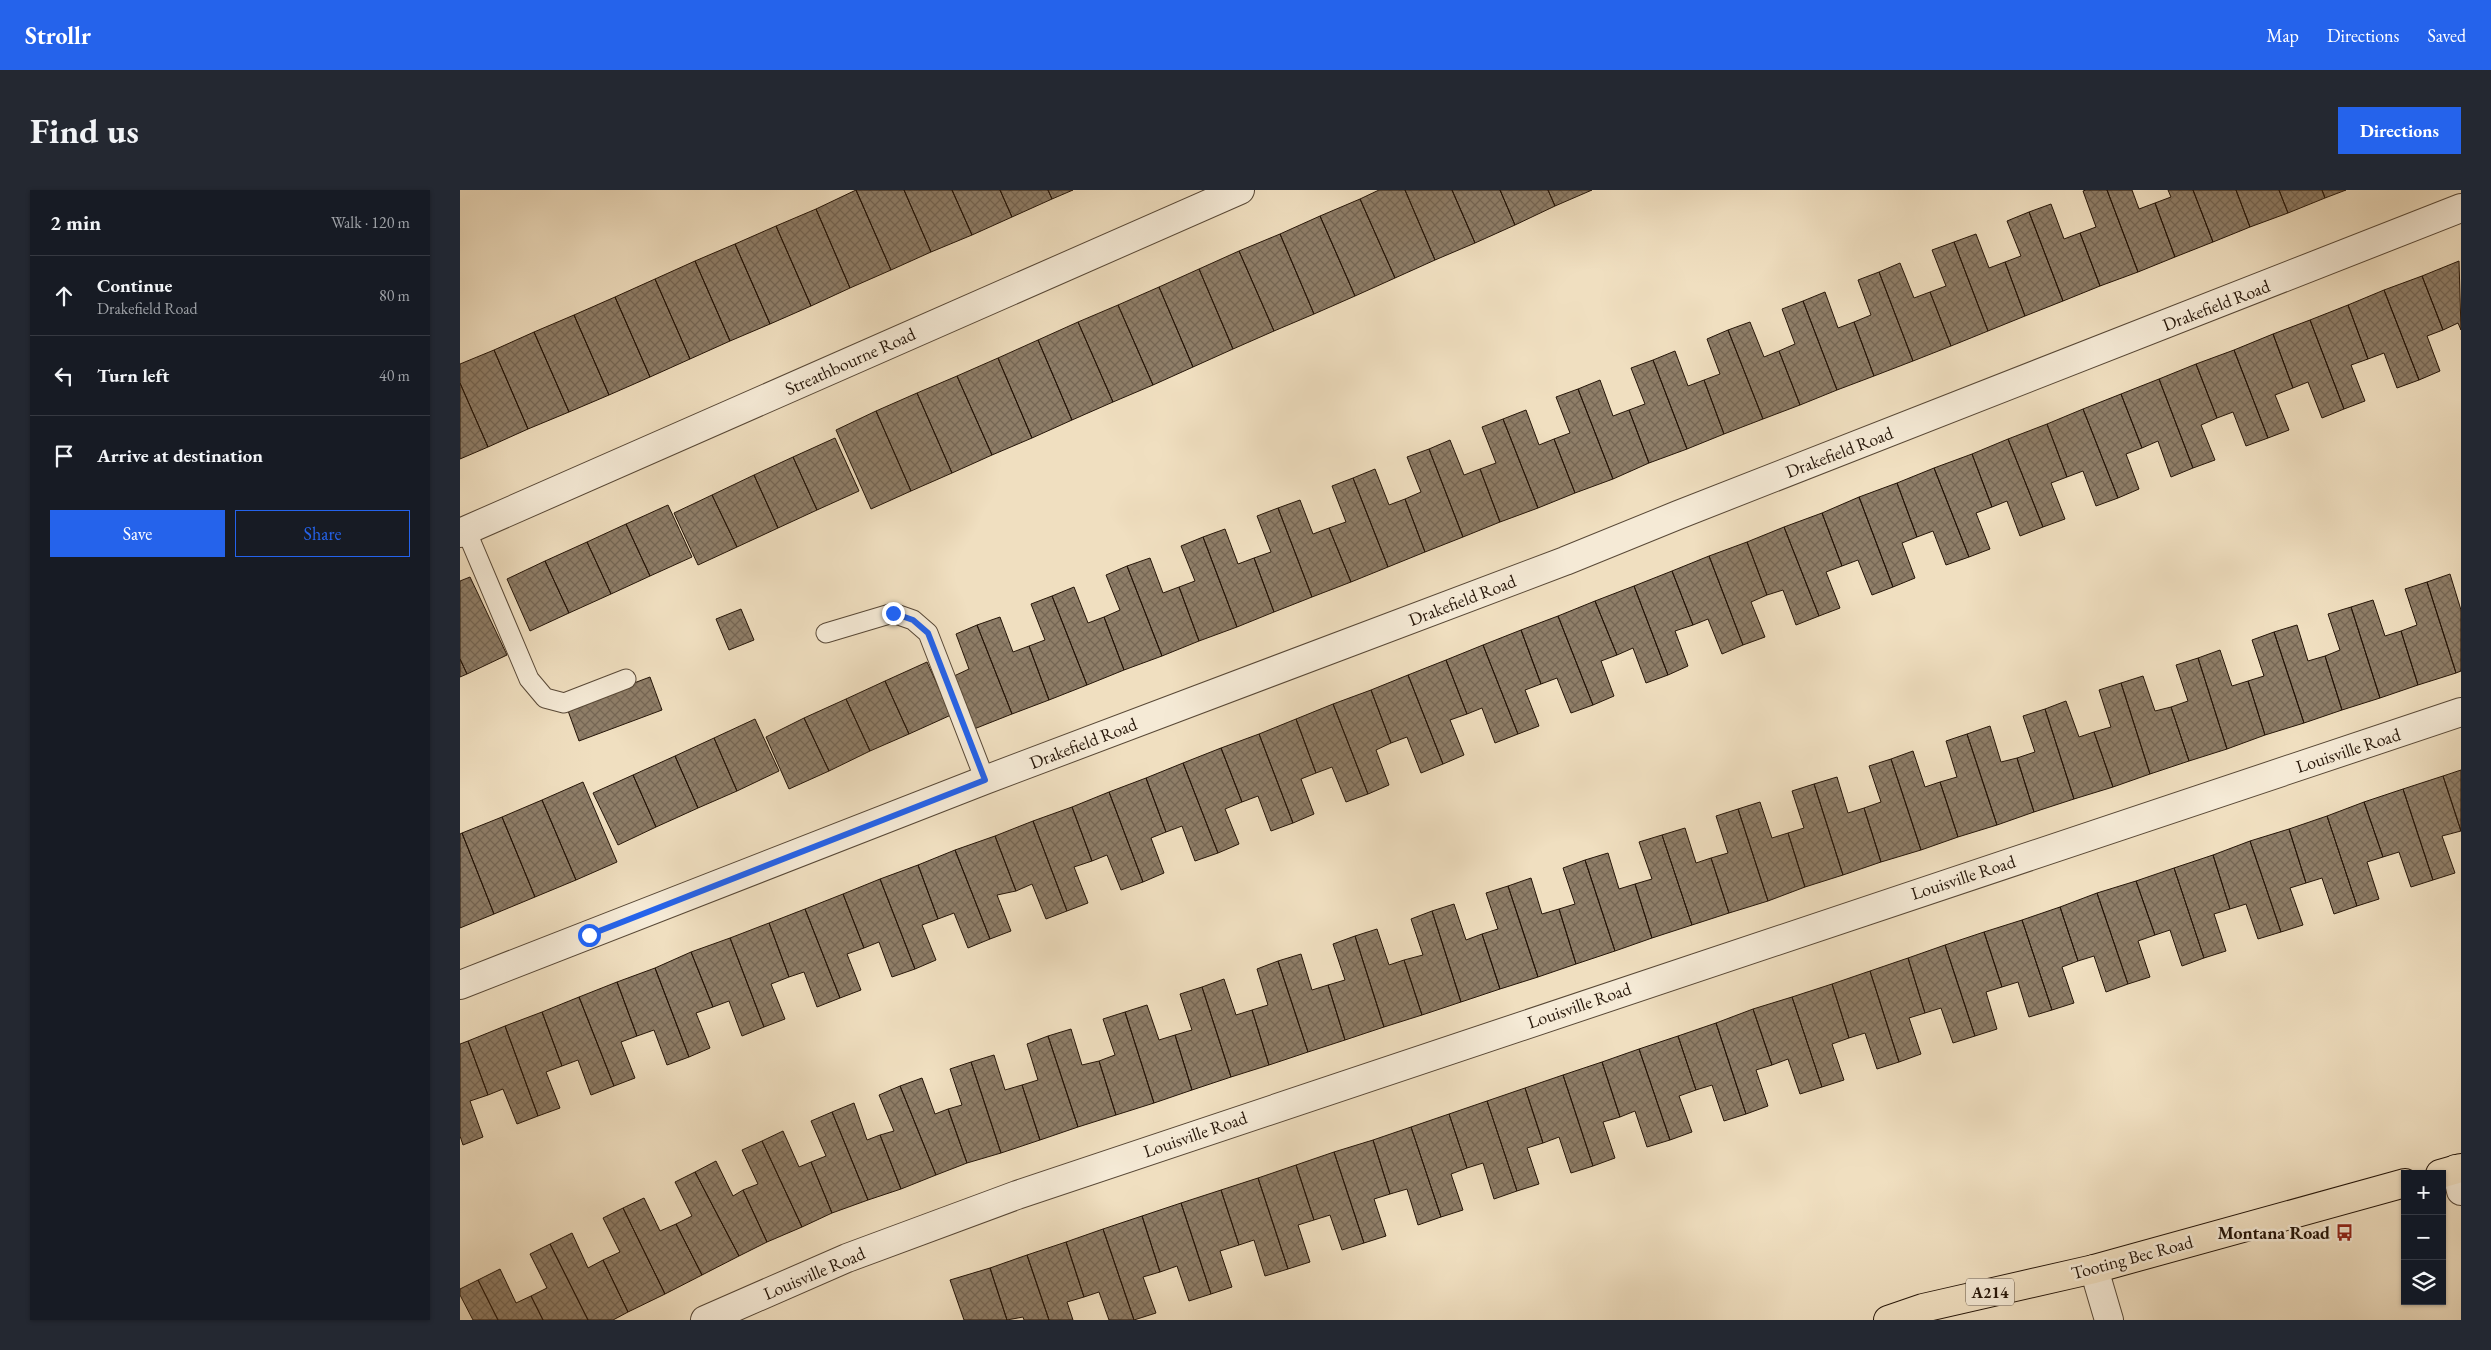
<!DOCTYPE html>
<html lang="en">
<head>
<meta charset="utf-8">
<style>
  :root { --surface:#171b24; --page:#242831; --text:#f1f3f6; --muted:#9ea1a6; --line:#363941; --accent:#2563eb }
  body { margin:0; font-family:"EB Garamond",serif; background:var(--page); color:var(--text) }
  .controls { position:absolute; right:15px; bottom:15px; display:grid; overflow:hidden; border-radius:0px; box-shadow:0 1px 4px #0004 }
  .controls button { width:45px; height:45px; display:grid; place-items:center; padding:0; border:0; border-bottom:1px solid var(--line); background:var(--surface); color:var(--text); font:25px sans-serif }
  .stop { position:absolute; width:15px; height:15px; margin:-11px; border:4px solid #2563eb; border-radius:50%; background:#fff }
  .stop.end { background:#2563eb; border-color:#fff; box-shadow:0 1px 5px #0008 }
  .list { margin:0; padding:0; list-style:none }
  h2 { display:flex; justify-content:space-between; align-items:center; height:65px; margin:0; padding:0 20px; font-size:21px }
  h2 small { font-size:16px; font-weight:400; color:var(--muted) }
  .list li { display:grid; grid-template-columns:32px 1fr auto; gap:15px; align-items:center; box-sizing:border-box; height:80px; padding:0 20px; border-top:1px solid var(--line) }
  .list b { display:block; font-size:19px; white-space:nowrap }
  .list p { margin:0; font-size:16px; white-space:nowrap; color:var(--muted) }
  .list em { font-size:16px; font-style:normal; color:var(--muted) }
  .actions { display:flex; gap:10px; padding:15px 20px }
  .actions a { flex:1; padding:11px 0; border:1px solid var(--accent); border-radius:0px; text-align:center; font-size:18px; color:var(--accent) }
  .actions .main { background:var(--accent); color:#fff }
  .icon { flex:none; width:28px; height:28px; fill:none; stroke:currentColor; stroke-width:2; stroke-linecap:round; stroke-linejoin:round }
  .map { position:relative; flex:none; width:2001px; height:1130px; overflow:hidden; border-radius:0px }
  header { display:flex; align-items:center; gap:30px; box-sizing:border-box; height:70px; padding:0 25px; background:var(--accent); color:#fff }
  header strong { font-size:24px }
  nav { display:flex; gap:28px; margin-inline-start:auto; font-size:18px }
  .intro { display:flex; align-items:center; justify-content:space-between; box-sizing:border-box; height:120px; padding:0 30px }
  h1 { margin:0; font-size:35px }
  .button { padding:12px 22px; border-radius:0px; background:var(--accent); color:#fff; font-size:18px; font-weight:700 }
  main { display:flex; gap:30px; padding:0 30px }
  aside { flex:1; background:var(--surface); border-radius:0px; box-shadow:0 1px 4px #0004 }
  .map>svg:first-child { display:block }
  .building { fill:url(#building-cross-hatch); stroke:#251508 }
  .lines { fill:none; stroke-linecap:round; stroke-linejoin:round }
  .service-casing { stroke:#584836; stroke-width:21 }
  .minor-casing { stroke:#584836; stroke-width:30 }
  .trunk-casing { stroke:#251508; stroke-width:30 }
  .service { stroke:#f5ead6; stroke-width:19 }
  .minor { stroke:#f5ead6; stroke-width:28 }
  .trunk { stroke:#f0dfc0; stroke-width:28 }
  .route { stroke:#2563eb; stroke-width:6 }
  .labels { text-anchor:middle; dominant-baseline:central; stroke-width:5; stroke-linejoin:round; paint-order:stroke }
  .shield { fill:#f5ead6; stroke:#635546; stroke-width:1 }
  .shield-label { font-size:16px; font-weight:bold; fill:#251508 }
  .street-label { font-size:18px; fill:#251508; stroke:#f5ead6 }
  .poi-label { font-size:18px; font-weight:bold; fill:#251508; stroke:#f5ead6; text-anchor:end }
</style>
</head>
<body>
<header>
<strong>Strollr</strong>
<nav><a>Map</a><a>Directions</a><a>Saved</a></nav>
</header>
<div class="intro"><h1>Find us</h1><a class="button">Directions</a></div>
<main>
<aside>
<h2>2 min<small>Walk · 120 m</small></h2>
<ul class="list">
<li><svg class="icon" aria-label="ahead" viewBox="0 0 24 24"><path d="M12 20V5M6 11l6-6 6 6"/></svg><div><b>Continue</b><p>Drakefield Road</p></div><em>80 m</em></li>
<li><svg class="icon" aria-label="left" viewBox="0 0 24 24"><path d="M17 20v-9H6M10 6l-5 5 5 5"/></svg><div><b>Turn left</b></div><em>40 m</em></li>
<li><svg class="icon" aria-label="arrive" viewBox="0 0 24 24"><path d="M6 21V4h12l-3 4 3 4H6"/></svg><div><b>Arrive at destination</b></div></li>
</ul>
<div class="actions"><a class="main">Save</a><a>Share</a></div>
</aside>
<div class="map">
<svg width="2001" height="1130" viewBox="0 0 2001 1130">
  <defs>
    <pattern id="building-cross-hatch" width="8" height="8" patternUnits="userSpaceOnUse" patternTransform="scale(1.25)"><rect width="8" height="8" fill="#8f7e68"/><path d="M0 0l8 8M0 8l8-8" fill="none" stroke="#756654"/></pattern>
  </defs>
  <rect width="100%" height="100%" fill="#f0dfc0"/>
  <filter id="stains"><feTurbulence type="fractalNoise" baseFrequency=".004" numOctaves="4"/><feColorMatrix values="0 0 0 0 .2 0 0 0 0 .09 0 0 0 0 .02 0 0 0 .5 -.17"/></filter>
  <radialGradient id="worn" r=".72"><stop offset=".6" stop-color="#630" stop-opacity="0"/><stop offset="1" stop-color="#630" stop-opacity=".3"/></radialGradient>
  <path class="building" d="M396 0 431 80 390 98 356 19Z
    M396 0H444L471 62 431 80Z
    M444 0H492L512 45 471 62Z
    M492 0H540L552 27 512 45Z
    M540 0H588L592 9 552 27Z
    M588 0H613L592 9Z
    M919 0H945L975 70 935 88 900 9Z
    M945 0H992L1015 53 975 70Z
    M992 0H1040L1055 35 1015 53Z
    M1040 0H1088L1095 16 1055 35Z
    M1088 0H1132L1095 16Z
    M1626 0H1647L1678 82 1640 96 1620 43 1636 37 1623 1Z
    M1647 0H1672L1679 19 1695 13 1715 67 1678 82Z
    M1708 0H1733L1753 52 1715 67 1695 13 1711 7Z
    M1733 0H1776L1790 37 1753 52Z
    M1776 0H1819L1828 23 1790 37Z
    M1819 0H1862L1865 8 1828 23Z
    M1862 0H1886L1865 8Z
    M900 9 935 88 895 106 860 26Z
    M1591 14 1604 49 1620 43 1640 96 1603 111 1569 22Z
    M356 19 390 98 351 116 316 36Z
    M1569 22 1603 111 1565 126 1545 72 1561 66 1547 31Z
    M860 26 895 106 854 124 820 44Z
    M316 36 351 116 310 134 275 54Z
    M820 44 854 124 814 141 779 61Z
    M1516 44 1529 78 1545 72 1565 126 1528 141 1494 52Z
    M1494 52 1528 141 1491 156 1470 102 1486 96 1472 60Z
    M275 54 310 134 270 151 235 71Z
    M779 61 814 141 773 159 739 79Z
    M235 71 270 151 230 169 195 89Z
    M1999 71 2001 140 1998 133 1983 140 1962 86Z
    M1440 73 1454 108 1470 102 1491 156 1453 171 1419 82Z
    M739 79 773 159 733 177 699 97Z
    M1419 82 1453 171 1414 186 1394 132 1411 125 1398 90Z
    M1962 86 1983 140 1967 146 1980 181 1959 190 1924 100Z
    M195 89 230 169 190 187 155 107Z
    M699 97 733 177 693 195 658 115Z
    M1924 100 1959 190 1937 198 1924 163 1908 169 1888 115Z
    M1365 102 1378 138 1394 132 1414 186 1377 200 1343 111Z
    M155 107 190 187 149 205 114 125Z
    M1343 111 1377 200 1340 215 1319 161 1335 154 1322 119Z
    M658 115 693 195 653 212 618 132Z
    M1888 115 1908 169 1891 175 1905 211 1884 219 1850 130Z
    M114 125 149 205 109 222 74 142Z
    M1850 130 1884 219 1862 228 1848 192 1833 198 1813 144Z
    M618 132 653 212 612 230 578 150Z
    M1290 132 1304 167 1319 161 1340 215 1303 229 1268 140Z
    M1268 140 1303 229 1264 244 1244 190 1260 184 1247 149Z
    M74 142 109 222 68 239 34 160Z
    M1813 144 1833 198 1815 205 1829 240 1808 248 1774 160Z
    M578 150 612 230 572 248 538 168Z
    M34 160 68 239 28 257 0 193V174Z
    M1774 160 1808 248 1786 256 1773 222 1757 228 1736 174Z
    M1215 161 1228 196 1244 190 1264 244 1227 259 1193 170Z
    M538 168 572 248 532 265 497 186Z
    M1193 170 1227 259 1189 273 1169 220 1185 214 1171 178Z
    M1736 174 1757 228 1741 235 1755 270 1733 278 1699 189Z
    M497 186 532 265 492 283 457 203Z
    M1699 189 1733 278 1711 287 1698 251 1682 258 1661 204Z
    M1140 190 1153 226 1169 220 1189 273 1153 289 1118 199Z
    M0 193 28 257 0 269Z
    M1118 199 1153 289 1115 303 1094 249 1110 243 1096 207Z
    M457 203 492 283 451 301 416 221Z
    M1661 204 1682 258 1666 264 1679 299 1658 308 1623 219Z
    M1623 219 1658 308 1636 316 1623 281 1607 287 1587 234Z
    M1066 220 1079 255 1094 249 1115 303 1078 318 1043 229Z
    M416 221 451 301 411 319 376 240Z
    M1043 229 1078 318 1040 332 1020 279 1036 273 1022 237Z
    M1587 234 1607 287 1591 293 1605 329 1583 337 1548 249Z
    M375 248 399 301 357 320 333 267Z
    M1548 249 1583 337 1560 346 1547 311 1532 317 1512 264Z
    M990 250 1004 285 1020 279 1040 332 1003 347 969 259Z
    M969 259 1003 347 965 362 945 309 961 302 947 267Z
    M1512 264 1532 317 1516 323 1530 359 1509 367 1474 278Z
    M333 267 357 320 318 338 294 285Z
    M1474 278 1509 367 1486 375 1473 341 1457 347 1437 293Z
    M915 279 929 315 945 309 965 362 928 377 893 288Z
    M294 285 318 338 277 357 252 305Z
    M893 288 928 377 891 392 869 338 886 332 872 296Z
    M1437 293 1457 347 1442 353 1455 388 1433 397 1399 307Z
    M252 305 277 357 238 375 214 323Z
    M1399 307 1433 397 1412 405 1398 370 1382 376 1362 323Z
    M840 310 853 344 869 338 891 392 852 407 818 318Z
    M208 315 232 367 190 386 166 334Z
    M818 318 852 407 814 422 794 368 811 362 797 326Z
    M1362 323 1382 376 1366 382 1380 418 1359 426 1324 337Z
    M166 334 190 386 151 404 127 352Z
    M1324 337 1359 426 1336 435 1323 400 1307 405 1287 352Z
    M765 339 778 374 794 368 814 422 777 437 743 347Z
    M743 347 777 437 739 451 719 397 735 391 721 356Z
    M127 352 151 404 109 423 85 371Z
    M1287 352 1307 405 1291 412 1305 447 1283 455 1249 366Z
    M1249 366 1283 455 1262 464 1248 429 1233 435 1212 381Z
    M690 368 703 403 719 397 739 451 702 466 667 376Z
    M85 371 109 423 70 441 47 389Z
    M667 376 702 466 664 480 644 427 660 420 646 385Z
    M1212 381 1233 435 1215 441 1228 476 1208 485 1174 396Z
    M1990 384 2001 420V481L1996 483 1967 392Z
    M10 387 47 465 7 484 0 469V391Z
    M1967 392 1996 483 1958 495 1941 441 1957 435 1945 399Z
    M1174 396 1208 485 1186 493 1173 458 1157 465 1135 411Z
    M614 397 628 433 644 427 664 480 627 495 592 406Z
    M592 406 627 495 589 510 569 456 585 450 571 414Z
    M1913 410 1925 446 1941 441 1958 495 1920 508 1891 417Z
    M1135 411 1157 465 1141 471 1154 506 1133 515 1098 426Z
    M1891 417 1920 508 1882 520 1865 466 1880 460 1868 424Z
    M281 419 294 450 269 460 256 429Z
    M1098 426 1133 515 1111 523 1097 488 1081 494 1061 440Z
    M540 427 553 462 569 456 589 510 552 524 517 435Z
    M517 435 552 524 514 539 494 486 509 479 496 444Z
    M1837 435 1848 471 1865 466 1882 520 1844 533 1814 442Z
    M1061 440 1081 494 1065 500 1079 536 1058 544 1023 455Z
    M1814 442 1844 533 1805 545 1788 491 1804 486 1792 450Z
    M1023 455 1058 544 1035 553 1022 518 1007 524 986 470Z
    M1760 460 1772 496 1788 491 1805 545 1767 559 1738 468Z
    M1738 468 1767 559 1729 571 1711 517 1728 511 1716 475Z
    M0 469 7 484 0 487Z
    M986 470 1007 524 990 530 1004 565 983 574 948 485Z
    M467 472 491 525 449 544 425 491Z
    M948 485 983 574 961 583 947 547 931 553 911 500Z
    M1683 486 1695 521 1711 517 1729 571 1690 584 1661 493Z
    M190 487 202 520 119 551 107 518Z
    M425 491 449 544 410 561 386 509Z
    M1661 493 1690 584 1653 597 1634 542 1651 537 1639 500Z
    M911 500 931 553 916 560 929 595 908 604 873 514Z
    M386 509 410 561 369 581 344 528Z
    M1606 511 1619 547 1634 542 1653 597 1614 609 1585 519Z
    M873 514 908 604 886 612 872 577 856 583 836 529Z
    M1585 519 1614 609 1574 622 1557 568 1575 562 1563 526Z
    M344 528 369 581 329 599 306 547Z
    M295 529 319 581 277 601 254 548Z
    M836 529 856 583 841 589 854 624 833 633 799 544Z
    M1530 536 1541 572 1557 568 1574 622 1537 635 1507 544Z
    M799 544 833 633 811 641 798 606 782 612 761 558Z
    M1507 544 1537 635 1498 647 1480 592 1497 587 1486 551Z
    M254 548 277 601 238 618 215 566Z
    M761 558 782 612 765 619 779 654 758 663 723 573Z
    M1453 561 1465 597 1480 592 1498 647 1461 660 1431 569Z
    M215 566 238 618 196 637 173 585Z
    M1431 569 1461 660 1421 672 1404 618 1421 612 1409 576Z
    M723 573 758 663 735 671 722 636 706 642 686 588Z
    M2001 580V641L1983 586Z
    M173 585 196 637 158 655 133 603Z
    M1983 586 2001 641 1982 646 1995 683 1973 690 1943 599Z
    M1377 587 1388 623 1404 618 1421 672 1383 685 1354 594Z
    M686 588 706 642 691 648 704 683 683 692 649 602Z
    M123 592 157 672 116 690 82 610Z
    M1354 594 1383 685 1345 697 1328 643 1344 638 1332 601Z
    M1943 599 1973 690 1951 697 1939 662 1923 667 1904 612Z
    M649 602 683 692 661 700 647 665 632 671 612 617Z
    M82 610 116 690 75 707 42 627Z
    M1300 612 1312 648 1328 643 1345 697 1308 711 1278 619Z
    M1904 612 1923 667 1907 672 1919 709 1897 716 1867 626Z
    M612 617 632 671 614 677 628 713 607 721 573 631Z
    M1278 619 1308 711 1269 723 1251 668 1268 663 1256 626Z
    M1867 626 1897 716 1874 724 1862 688 1846 693 1829 639Z
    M42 627 75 707 34 724 2 643Z
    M573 631 607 721 586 729 572 694 556 701 535 646Z
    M1225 638 1236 673 1251 668 1269 723 1232 735 1202 645Z
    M1829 639 1846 693 1830 698 1843 735 1821 742 1790 651Z
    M2 643 34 724 0 738V644Z
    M1202 645 1232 735 1192 748 1175 694 1192 689 1179 652Z
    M535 646 556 701 537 705 551 741 530 749 495 660Z
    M1790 651 1821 742 1798 749 1786 714 1770 719 1753 665Z
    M495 660 530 749 508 758 494 723 478 729 458 675Z
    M1148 663 1159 699 1175 694 1192 748 1155 761 1125 670Z
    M1753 665 1770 719 1754 724 1766 761 1744 768 1714 678Z
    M1125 670 1155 761 1116 774 1099 719 1115 714 1103 678Z
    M458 675 478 729 462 735 476 770 455 779 420 689Z
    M1714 678 1744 768 1722 776 1710 740 1695 745 1676 691Z
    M1071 688 1082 724 1099 719 1116 774 1078 787 1048 696Z
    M420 689 455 779 432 787 419 752 404 758 383 704Z
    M1676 691 1695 745 1678 751 1690 787 1668 794 1637 703Z
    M1048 696 1078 787 1040 799 1022 744 1038 739 1026 703Z
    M1637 703 1668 794 1646 802 1634 766 1618 771 1600 717Z
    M383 704 404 758 387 764 401 800 380 808 345 719Z
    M994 714 1006 750 1022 744 1040 799 1001 812 972 721Z
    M1600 717 1618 771 1602 777 1614 813 1592 820 1562 730Z
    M345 719 380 808 357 817 344 782 329 787 309 733Z
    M972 721 1001 812 962 825 944 770 963 765 951 729Z
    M1562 730 1592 820 1569 827 1558 792 1542 797 1524 742Z
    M309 733 329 787 311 794 325 829 304 837 270 748Z
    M917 739 929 775 944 770 962 825 924 837 895 746Z
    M1524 742 1542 797 1526 802 1537 839 1515 846 1485 755Z
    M895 746 924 837 885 850 868 795 885 790 873 754Z
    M270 748 304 837 282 846 269 811 253 817 231 762Z
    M1485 755 1515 846 1493 853 1481 818 1465 823 1448 768Z
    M231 762 253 817 236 823 250 858 229 867 195 778Z
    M841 764 852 800 868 795 885 850 848 862 818 771Z
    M1448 768 1465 823 1449 828 1461 864 1439 872 1410 781Z
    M818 771 848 862 809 875 792 820 808 815 797 779Z
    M195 778 229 867 207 875 194 840 177 846 157 792Z
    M1410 781 1439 872 1417 879 1405 843 1389 848 1372 794Z
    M764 789 776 825 792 820 809 875 771 887 742 797Z
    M157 792 177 846 161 852 175 888 154 896 119 807Z
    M1372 794 1389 848 1372 854 1384 890 1362 897 1332 807Z
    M742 797 771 887 732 900 715 845 732 840 720 804Z
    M119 807 154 896 131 905 118 870 102 876 82 822Z
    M1332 807 1362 897 1340 904 1328 869 1312 875 1293 819Z
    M687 815 699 850 715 845 732 900 694 913 665 822Z
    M1293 819 1312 875 1296 880 1308 916 1286 924 1256 833Z
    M82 822 102 876 86 882 100 918 78 926 45 836Z
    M665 822 694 913 656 925 639 871 655 865 643 829Z
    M1256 833 1286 924 1264 931 1252 895 1236 900 1218 846Z
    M45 836 78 926 57 934 43 899 28 905 8 851Z
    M611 839 622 875 639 871 656 925 618 937 588 846Z
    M588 846 618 937 580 950 562 895 578 890 567 854Z
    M1218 846 1236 900 1219 906 1232 942 1210 950 1179 859Z
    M8 851 28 905 10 911 23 947 3 955 0 946V854Z
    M1179 859 1210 950 1187 957 1175 921 1160 927 1142 872Z
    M534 865 545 900 562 895 580 950 541 963 511 872Z
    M511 872 541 963 507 973 488 919 502 915 490 879Z
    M1142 872 1160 927 1143 932 1155 968 1133 976 1103 885Z
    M1103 885 1133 976 1111 983 1099 947 1083 953 1065 898Z
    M462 888 475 924 488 919 507 973 476 985 440 896Z
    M440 896 476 985 441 999 420 945 434 941 419 905Z
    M1065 898 1083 953 1067 958 1079 994 1057 1001 1027 911Z
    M1027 911 1057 1001 1034 1009 1023 973 1007 978 989 924Z
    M394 913 407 950 420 945 441 999 408 1010 372 922Z
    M372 922 408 1010 372 1023 351 972 366 966 351 931Z
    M989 924 1007 978 991 984 1003 1020 981 1027 951 937Z
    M951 937 981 1027 958 1035 947 999 930 1004 913 950Z
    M323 941 339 977 351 972 372 1023 342 1037 302 951Z
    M913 950 930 1004 914 1009 926 1046 904 1053 874 962Z
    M302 951 342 1037 307 1052 283 1000 298 994 282 960Z
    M874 962 904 1053 882 1060 870 1025 854 1030 836 975Z
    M256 971 273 1006 283 1000 307 1052 279 1066 235 982Z
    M836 975 854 1030 838 1035 850 1072 828 1079 798 988Z
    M235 982 279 1066 242 1085 216 1034 232 1026 215 992Z
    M798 988 828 1079 805 1086 794 1050 779 1055 761 1000Z
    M761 1000 779 1055 760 1061 772 1097 751 1104 721 1013Z
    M184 1008 200 1041 216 1034 242 1085 205 1104 163 1018Z
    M721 1013 751 1104 729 1111 717 1076 700 1082 682 1026Z
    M163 1018 205 1104 168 1122 143 1070 160 1062 143 1028Z
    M682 1026 700 1082 683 1087 696 1123 674 1130 643 1039Z
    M643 1039 674 1130H649L639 1102 624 1107 606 1052Z
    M112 1043 128 1078 143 1070 168 1122 153 1130H128L90 1054Z
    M606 1052 624 1107 607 1112 613 1130H589L567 1065Z
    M90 1054 128 1130H83L71 1106 87 1098 70 1064Z
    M567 1065 589 1130H564L563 1127 547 1130 530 1078Z
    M530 1078 547 1130H504L490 1090Z
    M40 1079 56 1113 71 1106 83 1130H38L18 1090Z
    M18 1090 38 1130H13L0 1105V1099Z"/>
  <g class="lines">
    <defs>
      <path id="service" d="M6 340 69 489 85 508 104 513 166 489
        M366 443 433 423 453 430 468 443 525 590"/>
      <path id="minor" d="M0 343 780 0
        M0 795 525 590 1105 371 1218 325 2001 18
        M1996 979 2001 1001
        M1634 1079 1649 1130
        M245 1130 387 1068 557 1005 2001 522"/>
      <path id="trunk" d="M1980 984 2001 978
        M1428 1130 1463 1118 1634 1079 1945 993"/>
    </defs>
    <use href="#service" class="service-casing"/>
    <use href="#minor" class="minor-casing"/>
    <use href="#trunk" class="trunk-casing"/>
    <use href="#service" class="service"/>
    <use href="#minor" class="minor"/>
    <use href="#trunk" class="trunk"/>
  </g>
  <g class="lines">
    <path class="route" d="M129 745 525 590 468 443 453 430 433 423"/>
  </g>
  <defs>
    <symbol id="bus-bare" viewBox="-9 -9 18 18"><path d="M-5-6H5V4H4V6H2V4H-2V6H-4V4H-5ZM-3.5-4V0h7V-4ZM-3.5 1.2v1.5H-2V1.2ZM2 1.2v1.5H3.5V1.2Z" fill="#8f2418" stroke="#f5ead6" stroke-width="2.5" paint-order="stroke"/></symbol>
  </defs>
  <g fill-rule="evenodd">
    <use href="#bus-bare" x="1872" y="1030" width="25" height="25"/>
  </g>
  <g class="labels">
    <rect class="shield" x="1506" y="1088.5" width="48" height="27" rx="4"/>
    <g class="shield-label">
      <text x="1530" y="1102">A214</text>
    </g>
    <g class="street-label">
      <text transform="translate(1756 115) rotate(-21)">Drakefield Road</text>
      <text transform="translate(390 171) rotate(-24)">Streathbourne Road</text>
      <text transform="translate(1379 262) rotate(-21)">Drakefield Road</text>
      <text transform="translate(1002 410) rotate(-21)">Drakefield Road</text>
      <text transform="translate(623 553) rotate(-21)">Drakefield Road</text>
      <text transform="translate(1888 560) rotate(-18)">Louisville Road</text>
      <text transform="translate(1503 687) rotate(-18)">Louisville Road</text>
      <text transform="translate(1119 815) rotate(-19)">Louisville Road</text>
      <text transform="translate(735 944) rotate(-19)">Louisville Road</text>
      <text transform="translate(1672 1067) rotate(-15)">Tooting Bec Road</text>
      <text transform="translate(354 1083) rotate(-23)">Louisville Road</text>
    </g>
    <g class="poi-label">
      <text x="1870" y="1042">Montana Road</text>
    </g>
  </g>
  <rect width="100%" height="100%" filter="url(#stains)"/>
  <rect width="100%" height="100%" fill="url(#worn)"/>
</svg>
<div class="controls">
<button>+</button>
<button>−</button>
<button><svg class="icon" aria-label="layers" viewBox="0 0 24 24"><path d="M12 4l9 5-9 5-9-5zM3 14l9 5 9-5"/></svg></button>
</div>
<div class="stop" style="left:129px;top:745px"></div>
<div class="stop end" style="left:433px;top:423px"></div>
</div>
</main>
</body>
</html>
